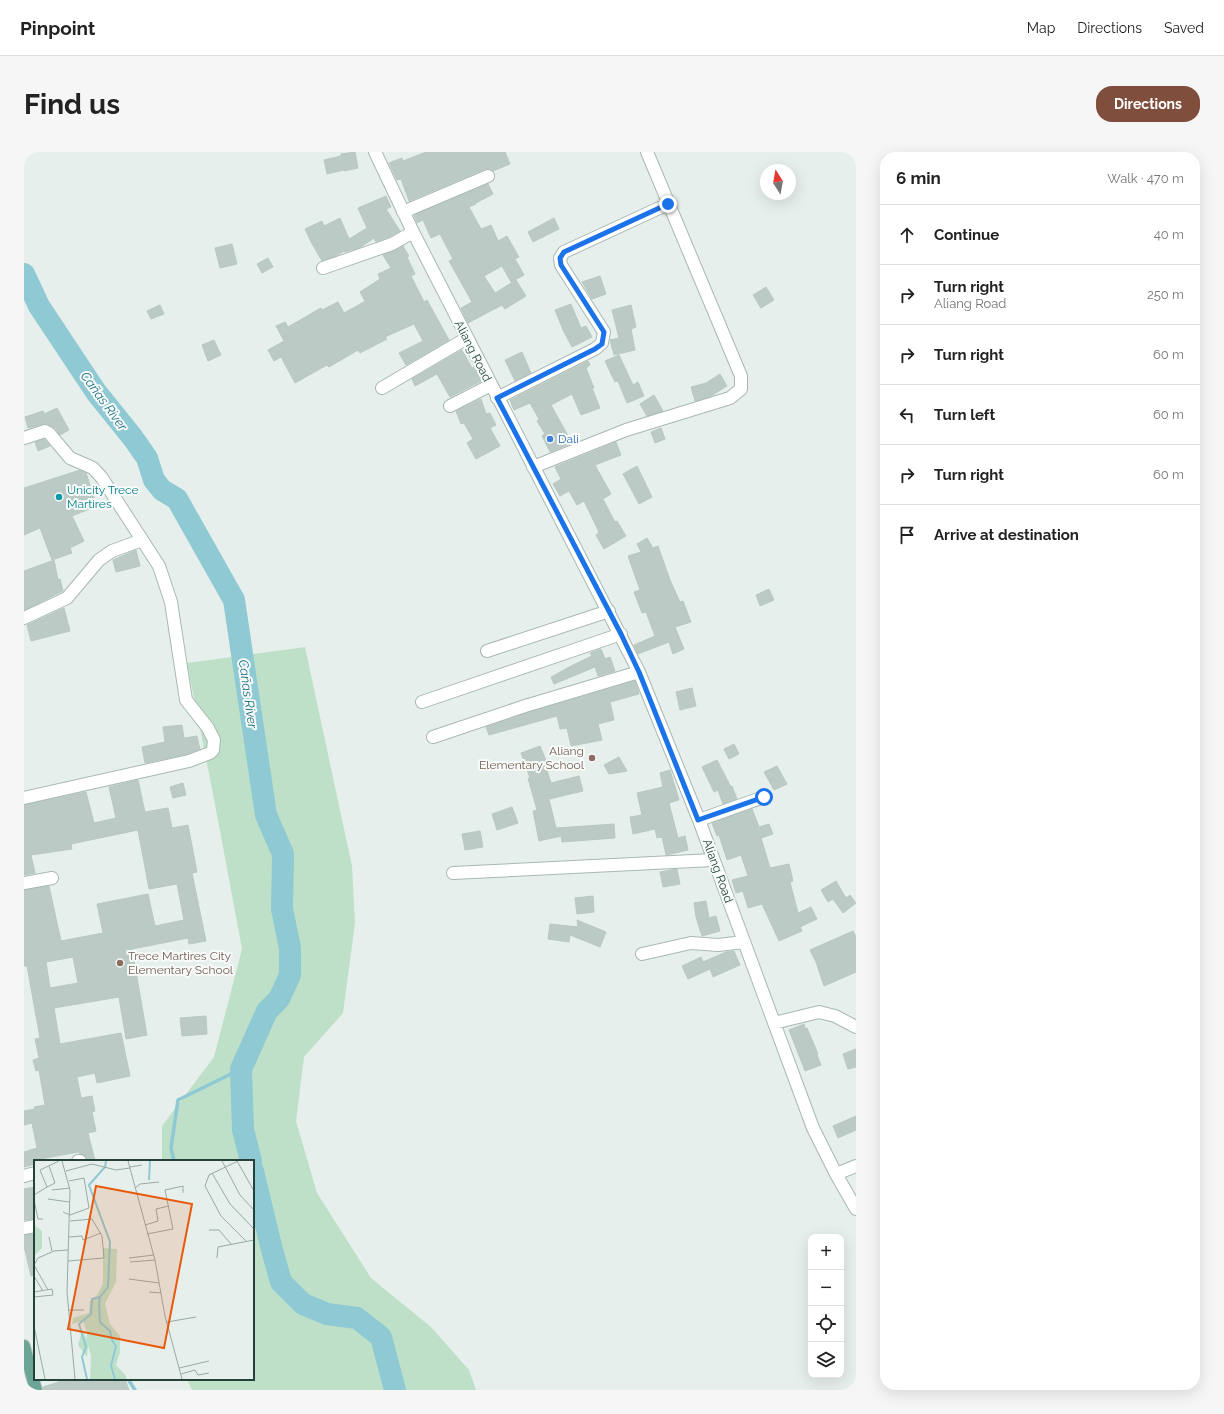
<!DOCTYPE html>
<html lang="en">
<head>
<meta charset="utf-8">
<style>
  :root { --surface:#fff; --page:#f6f6f6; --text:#222; --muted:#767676; --line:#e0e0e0; --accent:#804e3d }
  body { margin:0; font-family:Raleway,sans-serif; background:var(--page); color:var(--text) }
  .controls { position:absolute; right:12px; bottom:12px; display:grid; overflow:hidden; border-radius:8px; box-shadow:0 4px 16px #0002 }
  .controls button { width:36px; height:36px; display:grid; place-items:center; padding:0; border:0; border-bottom:1px solid var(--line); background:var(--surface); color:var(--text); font:20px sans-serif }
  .compass { position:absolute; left:736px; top:12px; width:36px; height:36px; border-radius:50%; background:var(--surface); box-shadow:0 4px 16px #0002; rotate:349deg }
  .stop { position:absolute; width:12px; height:12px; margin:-9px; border:3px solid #1a73e8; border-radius:50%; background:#fff }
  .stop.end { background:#1a73e8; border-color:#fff; box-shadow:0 1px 4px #0008 }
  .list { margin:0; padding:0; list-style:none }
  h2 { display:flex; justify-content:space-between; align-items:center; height:52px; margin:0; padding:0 16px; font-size:17px }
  h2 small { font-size:13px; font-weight:400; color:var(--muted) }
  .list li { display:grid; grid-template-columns:26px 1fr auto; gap:12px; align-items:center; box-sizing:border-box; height:60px; padding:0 16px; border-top:1px solid var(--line) }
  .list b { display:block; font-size:15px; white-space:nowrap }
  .list p { margin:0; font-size:13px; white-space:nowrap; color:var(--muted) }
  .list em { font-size:13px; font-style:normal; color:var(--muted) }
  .icon { flex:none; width:22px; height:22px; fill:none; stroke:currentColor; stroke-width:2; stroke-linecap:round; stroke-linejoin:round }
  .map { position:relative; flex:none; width:832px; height:1238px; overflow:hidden; border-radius:16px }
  header { display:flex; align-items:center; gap:24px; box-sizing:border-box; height:56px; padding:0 20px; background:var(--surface); border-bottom:1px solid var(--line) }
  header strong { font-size:19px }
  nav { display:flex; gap:22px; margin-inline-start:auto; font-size:14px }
  .intro { display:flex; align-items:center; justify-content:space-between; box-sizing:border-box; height:96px; padding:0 24px }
  h1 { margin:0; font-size:28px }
  .button { padding:10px 18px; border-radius:16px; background:var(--accent); color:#fff; font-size:14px; font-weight:700 }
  main { display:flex; gap:24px; padding:0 24px }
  aside { flex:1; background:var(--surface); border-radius:16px; box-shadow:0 4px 16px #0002 }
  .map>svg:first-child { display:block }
  .green { fill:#bfe0c8 }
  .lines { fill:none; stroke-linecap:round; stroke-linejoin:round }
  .stream { stroke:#8ec9d4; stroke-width:3.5 }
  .river { stroke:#8ec9d4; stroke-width:22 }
  .building { fill:#bbcac4; stroke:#b8c9c2; fill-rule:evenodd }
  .minor-casing { stroke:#a8b8b2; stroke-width:14 }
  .major-casing { stroke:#c2cac8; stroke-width:14 }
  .minor { stroke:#fff; stroke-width:12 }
  .major { stroke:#6aa596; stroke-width:12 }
  .route { stroke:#1a73e8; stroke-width:5 }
  .shop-dot { fill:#3f7fe0; stroke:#f7fbf9; stroke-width:1.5 }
  .culture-dot { fill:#0f9aa8; stroke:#f7fbf9; stroke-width:1.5 }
  .education-dot { fill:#8d6e63; stroke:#f7fbf9; stroke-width:1.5 }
  .labels { text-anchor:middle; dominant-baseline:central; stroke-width:4; stroke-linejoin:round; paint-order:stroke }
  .street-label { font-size:12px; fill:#24423a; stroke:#f7fbf9 }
  .shop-label { font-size:12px; fill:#366cbe; stroke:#f7fbf9; text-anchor:start }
  .culture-label { font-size:12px; fill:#0d838f; stroke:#f7fbf9; text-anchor:start }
  .education-label { font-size:12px; fill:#785e54; stroke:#f7fbf9; text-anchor:end }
  .water-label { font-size:13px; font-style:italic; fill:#1c6f80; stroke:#f7fbf9 }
  .inset-river { fill:none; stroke:#8ec9d4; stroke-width:2 }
  .inset-road { fill:none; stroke:#98aaa4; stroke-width:1 }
  .view { fill:#e8590c; fill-opacity:0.15; stroke:#e8590c; stroke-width:2 }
  .inset-edge { fill:none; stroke:#24423a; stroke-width:2 }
</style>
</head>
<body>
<header>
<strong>Pinpoint</strong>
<nav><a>Map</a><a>Directions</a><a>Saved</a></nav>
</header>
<div class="intro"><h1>Find us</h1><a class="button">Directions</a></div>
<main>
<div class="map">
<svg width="832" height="1238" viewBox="0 0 832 1238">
  <rect width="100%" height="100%" fill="#e6efeb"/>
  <path class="green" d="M281 495 328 714 331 771 319 861 280 905 272 969 293 1041 347 1126 407 1175 445 1218 452 1238H168L163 1227H229V1009H138V974L190 905 218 797 190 647 163 511Z"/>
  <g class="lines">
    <path class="stream" d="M150 1009 147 996 154 948 217 917
      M104 1227 111 1238"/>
    <path class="river" d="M0 122 15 154 72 240 109 286 123 306 130 328 138 338 153 347 210 448 242 663 259 702 258 757 266 796V823L255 847 243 859 217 917 219 978 227 1009
      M229 1019 247 1094 257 1130 279 1152 303 1162 333 1166 357 1185 371 1238"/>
  </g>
  <path class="building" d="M331 0 334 16 320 19V18L303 22 300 8 317 4V2Z
    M402 0H481L486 12 469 19 465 17H461L385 49 377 27 373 28 365 11 378 6 379 9Z
    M464 32 469 42 452 51V52L445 55 457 77 467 73 474 89 483 84 495 105 491 107 500 123 487 130 478 114 460 124 471 141 492 128 502 144 481 157 478 153 444 171 437 156 448 150 425 109 429 107 416 82 407 86 399 68 393 71 390 63Z
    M362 44 367 55 362 57 376 79 365 85 352 90 350 86 337 95 321 100 320 99 312 104 298 109 287 90 281 77 298 69 300 74 316 66 325 87 343 76 334 56Z
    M530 66 535 77 509 90 504 80Z
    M208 92 213 112 196 116 191 96Z
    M379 94 385 104 383 105 391 122 387 124 400 150 403 148 425 188 382 213 375 201 399 189 390 172 361 185 363 187 336 201 334 198 305 215 303 213 271 231 257 205 250 209 244 198 260 189 252 174 261 170 264 175 297 156 298 158 314 150 320 161 331 155 341 149 336 140 356 127 354 122 367 116 359 103Z
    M244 106 249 115 238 121 233 112Z
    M576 124 582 142 568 147 558 130Z
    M742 135 750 148 737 156 729 143Z
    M547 152 557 176 562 174 568 185 548 195 539 178 531 158Z
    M136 153 140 162 127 167 123 159Z
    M607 153 612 175 607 177 611 198 590 203 586 188 595 186 588 158Z
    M190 188 197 203 184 209 178 193Z
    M438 198 448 216 450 215V216L457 229 426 245 413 222 391 234 388 227Z
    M498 200 507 221 491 229 481 208Z
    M595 203 609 233 614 230 620 244 603 251 594 229 591 230 581 209Z
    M564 209 566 213 562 216 570 236H568L576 256 557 263 548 242 527 253 548 291 526 300 518 284 521 282 513 269 515 267 506 251 490 258 486 248Z
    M696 222 703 234 687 244 671 249 667 235 682 231Z
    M630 243 639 259 623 264 616 252Z
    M457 247 462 262 466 261 472 273 466 276 476 294 452 307 443 291 449 287 440 271 437 272 432 259Z
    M33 256 45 278 36 283 31 276 24 272H19L4 276 1 265 19 259 20 262Z
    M637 276 641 287 631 291 627 280Z
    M20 287 26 294 14 299 11 290Z
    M592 290 597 303 571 313 587 342 579 347 591 370 593 369 602 384 580 397 572 383 575 380 560 349 553 353 545 339 536 344 529 332 537 327 531 315 533 314Z
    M613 314 628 345 615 352 599 322Z
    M56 318 62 321 73 354 48 364 60 389 46 396 48 401 28 408 16 376 0 383V336Z
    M623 386 629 396 634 394 646 428 656 450 659 449 667 470 651 475 660 497 649 502 645 490 614 502 610 493 631 484 622 460 618 461 610 440 616 438 604 404 617 400 613 392Z
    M112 398 116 414 92 420 89 408Z
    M30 408 34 428 36 427 39 439 0 458V419Z
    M745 437 750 448 736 454 732 443Z
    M40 456 46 479 7 489 3 473Z
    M577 497 581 507 586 505 591 519 574 524 571 515 530 532 527 525 549 513 568 504 566 501Z
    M611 529 615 542 586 550 590 568 574 572 578 588 547 594 543 576 536 577 533 564 465 583 462 575 503 561Z
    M668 536 672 554 656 558 652 540Z
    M158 573 160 586 173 584 176 597 163 602 121 611 118 595 141 590 139 575Z
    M710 592 715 602 705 607 700 597Z
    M516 594 523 611 521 612 527 631 555 624 559 639 525 647 532 676 590 672 591 686 538 690 537 684 515 689 509 659 513 658 504 626H506L497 601Z
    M595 605 603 619 585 622 580 613Z
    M693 608 707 635 708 634 713 647 699 652 694 638 690 640 678 615Z
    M753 614 763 632 750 638 740 620Z
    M646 618 655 648 645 651 654 686 661 684 664 698 642 703 638 685 633 686 631 677 609 682 606 665 618 663 613 641 639 635 636 621Z
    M114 628 121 660 144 656 148 676 164 673 173 720 168 721 182 789 165 792 164 786 108 797 123 883 102 887 95 845 30 856 36 892 97 881 106 924 73 931 71 921 53 925 57 946 68 944 71 959 68 960 72 979 64 981 71 1009H63L62 1005 56 1002 55 1000 21 1006 22 1009H11V1012L0 1015V1000L13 996 8 971 0 973V959L11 957 10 955 21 953 15 918 12 919 9 908 15 906 11 887 16 886 3 814H0V738L25 734 37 789 79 781 73 752 124 742 131 774 160 768 153 732 125 737 114 678 47 692 48 697 7 703 11 721 0 723V653L62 640 70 671 92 666 85 635ZM49 805 54 831 26 836 22 810Z
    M159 631 162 643 149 646 146 635Z
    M488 655 494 671 473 678 468 662Z
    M728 657 735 675 745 672 749 682 737 686 746 716 765 712 769 729 766 730 774 761 787 755 793 767 776 775 778 779 755 789 738 752 724 756 719 739 712 741 708 728 724 724 717 703 703 708 695 683 693 684 688 671Z
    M456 679 459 695 441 698 438 682Z
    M653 717 656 732 639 735 636 720Z
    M812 729 822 746 826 743 832 751 819 761 809 747 804 750 797 738Z
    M569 744 570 760 553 762 551 746Z
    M682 749 685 766 692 764 696 779 678 784 672 765 670 751Z
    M553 768 582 780 576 795 546 783 545 790 524 787 526 772 554 775Z
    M829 779 832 785V820L800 834 792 810 786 798Z
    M710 799 716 813 689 825 686 817 664 827 658 814 677 805 679 810 702 800Z
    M182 864 183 882 158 884 156 866Z
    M780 872 781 877 783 876 794 902 793 903 797 913 781 919 765 878Z
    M832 897V915L824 917 819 902Z
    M832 964V978L814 986 809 974Z
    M11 1035V1067L0 1068V1037Z
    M11 1082V1123L7 1124 0 1094V1083Z
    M34 1227H101L105 1238H19V1235L35 1230Z"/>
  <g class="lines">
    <defs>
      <path id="minor" d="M351 0 389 80 615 520 675 668 789 976 812 1022 832 1057
        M379 60 464 24
        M299 116 368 92 389 80
        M358 236 443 186
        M473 246 571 197 578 191 580 180 537 113 536 106 540 100 644 52
        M426 254 467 233
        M0 286 21 279 25 281 46 306 69 316 78 326 135 414 147 450 162 548 184 576 190 588 189 598 186 601 165 609 0 646
        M509 315 602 278 706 246 717 237V224L623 0
        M0 466 43 446 75 408 88 399 118 388
        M463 499 585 459
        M398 550 597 482
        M409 585 501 554 615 520
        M675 668 740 645
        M429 721 689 708
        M0 731 28 726
        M618 802 667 791 694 793 720 790
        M750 871 795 860 811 864 832 875
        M54 1009H56
        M812 1022 832 1014
        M0 1024 11 1021
        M0 1076 11 1074"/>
      <path id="major" d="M0 1194 12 1238"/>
    </defs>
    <use href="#minor" class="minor-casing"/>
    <use href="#major" class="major-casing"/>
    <use href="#minor" class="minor"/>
    <use href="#major" class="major"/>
  </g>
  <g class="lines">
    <path class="route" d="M644 52 540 100 536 106 537 113 580 180 578 192 571 197 473 246 597 482 615 520 674 668 740 645"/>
  </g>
  <circle class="shop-dot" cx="526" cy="287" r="4"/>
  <circle class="culture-dot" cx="35" cy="345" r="4"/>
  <g class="education-dot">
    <circle cx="568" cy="606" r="4"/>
    <circle cx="96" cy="811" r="4"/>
  </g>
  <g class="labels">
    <g class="street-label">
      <text transform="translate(449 199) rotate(63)">Aliang Road</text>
      <text transform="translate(694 719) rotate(70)">Aliang Road</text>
    </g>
    <g class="shop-label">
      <text x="534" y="287">Dali</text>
    </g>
    <g class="culture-label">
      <text x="43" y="338">Unicity Trece<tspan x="43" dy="14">Martires</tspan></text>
    </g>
    <g class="education-label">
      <text x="560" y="599">Aliang<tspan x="560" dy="14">Elementary School</tspan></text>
      <text x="104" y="804" text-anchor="start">Trece Martires City<tspan x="104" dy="14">Elementary School</tspan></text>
    </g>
    <g class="water-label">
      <text transform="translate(80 249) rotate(54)">Cañas River</text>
      <text transform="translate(224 542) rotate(82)">Cañas River</text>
    </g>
  </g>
  <g transform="translate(10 1008)">
    <rect width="220" height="220" fill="#e6efeb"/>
    <path d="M0 65 8 71V88L0 96ZM69 88 83 89 82 122 71 144 76 164 86 176V192L82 205 92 216V219H56L57 195 54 186 53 197 44 185 48 171 53 179V172L49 161 38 164 39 158 55 153 56 141 63 135 69 123Z" fill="#bfe0c8"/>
    <path class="inset-river" d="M72 1 71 7 55 25 76 82 74 127 66 137 65 144 66 162 76 171 78 180 82 186 77 206 81 219M115 20 116 1M53 219 48 197 52 187 45 164 57 154 58 139 66 137"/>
    <path class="inset-road" d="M28 1 36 30 33 132 41 219M94 1 121 100 131 156 148 219M188 1 206 35 220 50M203 1 220 31M204 1 175 15 171 26 187 56 213 82M96 7 108 5M32 11 58 4 82 10 96 8M178 13 196 44 220 69M13 27 21 23 15 6M101 28 106 24 125 22M18 30 36 28M0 35 13 27 6 10 25 1M14 39 35 42M0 40 4 59H9M29 52 36 55 55 48 50 18 35 21M111 65 124 61 122 49 135 46M175 70H185L197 84M113 74 139 69 131 30 149 26V33M15 77 18 91M35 77 48 76 49 80 67 73M95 98 120 95M183 98 184 87 220 80M34 101 70 98 68 76 58 59 36 61M96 102 121 100M0 105 4 98 20 91 34 90M0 105 14 130M0 116 9 131M95 119 125 123M0 132 18 129 19 135 0 137M115 132 127 133M34 150H50M133 162 162 157M0 166 11 219M145 208 175 201M147 214 161 210 164 215 175 213"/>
    <path class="view" d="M62 26 158 44 130 188 34 169Z"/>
    <rect width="220" height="220" class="inset-edge"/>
  </g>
</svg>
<div class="controls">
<button>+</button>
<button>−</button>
<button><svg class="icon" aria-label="locate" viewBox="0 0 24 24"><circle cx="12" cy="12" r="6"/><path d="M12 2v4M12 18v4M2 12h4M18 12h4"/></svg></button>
<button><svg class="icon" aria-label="layers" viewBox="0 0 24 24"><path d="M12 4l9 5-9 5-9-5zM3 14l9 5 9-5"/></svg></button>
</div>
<svg class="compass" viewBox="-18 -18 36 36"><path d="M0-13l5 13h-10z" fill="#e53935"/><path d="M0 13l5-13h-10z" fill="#767676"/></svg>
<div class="stop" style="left:740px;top:645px"></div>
<div class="stop end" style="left:644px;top:52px"></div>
</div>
<aside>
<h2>6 min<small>Walk · 470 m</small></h2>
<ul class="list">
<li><svg class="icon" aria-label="ahead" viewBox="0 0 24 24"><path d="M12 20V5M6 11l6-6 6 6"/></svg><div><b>Continue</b></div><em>40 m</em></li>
<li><svg class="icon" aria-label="right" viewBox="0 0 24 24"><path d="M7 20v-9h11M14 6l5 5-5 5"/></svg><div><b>Turn right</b><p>Aliang Road</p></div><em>250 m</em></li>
<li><svg class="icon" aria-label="right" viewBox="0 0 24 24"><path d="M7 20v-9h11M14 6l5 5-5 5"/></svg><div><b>Turn right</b></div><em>60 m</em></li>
<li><svg class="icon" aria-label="left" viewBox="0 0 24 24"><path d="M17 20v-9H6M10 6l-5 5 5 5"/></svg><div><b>Turn left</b></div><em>60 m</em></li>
<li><svg class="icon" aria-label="right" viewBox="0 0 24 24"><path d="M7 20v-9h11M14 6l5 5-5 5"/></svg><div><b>Turn right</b></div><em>60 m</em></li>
<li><svg class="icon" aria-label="arrive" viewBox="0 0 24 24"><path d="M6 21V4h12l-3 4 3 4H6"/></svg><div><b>Arrive at destination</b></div></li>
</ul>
</aside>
</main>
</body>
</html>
